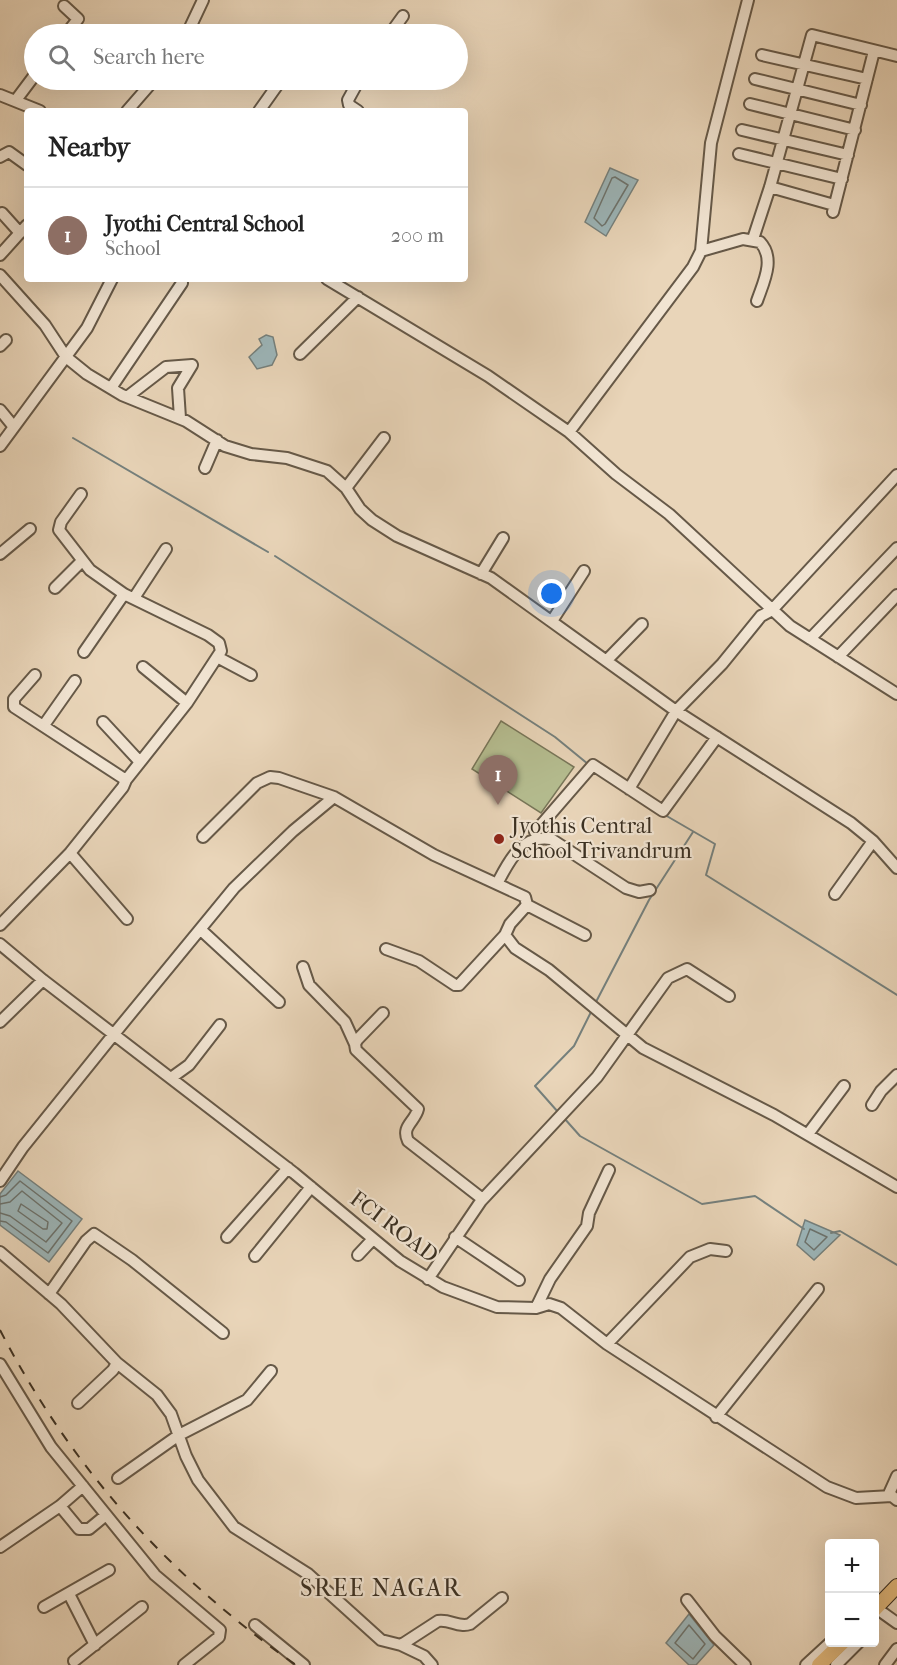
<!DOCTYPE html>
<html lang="en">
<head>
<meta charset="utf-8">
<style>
  :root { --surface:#fff; --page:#f2f2f2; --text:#222; --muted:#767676; --line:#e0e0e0; --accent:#1a73e8 }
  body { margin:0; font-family:"IM FELL French Canon",serif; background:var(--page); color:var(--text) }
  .controls { position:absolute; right:18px; bottom:18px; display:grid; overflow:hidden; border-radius:6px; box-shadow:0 6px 24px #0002 }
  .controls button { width:54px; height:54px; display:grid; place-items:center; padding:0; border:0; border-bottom:2px solid var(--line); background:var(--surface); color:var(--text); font:30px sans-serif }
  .you { position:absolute; left:552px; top:594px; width:21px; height:21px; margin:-15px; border:4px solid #fff; border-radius:50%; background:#1a73e8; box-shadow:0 0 0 9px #1a73e833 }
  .badge { display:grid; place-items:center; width:39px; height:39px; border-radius:50%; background:var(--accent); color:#fff; font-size:20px; font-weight:700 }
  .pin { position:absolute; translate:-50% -50px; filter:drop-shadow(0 2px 3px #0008) }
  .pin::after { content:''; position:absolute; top:32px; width:21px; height:18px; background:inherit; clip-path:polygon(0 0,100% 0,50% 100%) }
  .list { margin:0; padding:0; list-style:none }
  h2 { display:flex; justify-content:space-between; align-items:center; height:78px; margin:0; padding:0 24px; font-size:26px }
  h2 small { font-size:20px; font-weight:400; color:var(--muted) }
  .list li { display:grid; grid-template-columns:39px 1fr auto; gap:18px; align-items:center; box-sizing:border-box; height:96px; padding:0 24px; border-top:2px solid var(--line) }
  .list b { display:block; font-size:22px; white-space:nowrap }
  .list p { margin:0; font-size:20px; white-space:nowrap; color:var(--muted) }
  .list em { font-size:20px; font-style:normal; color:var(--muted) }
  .icon { flex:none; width:33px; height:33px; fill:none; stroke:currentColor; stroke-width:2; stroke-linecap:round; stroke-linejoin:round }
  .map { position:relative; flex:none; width:897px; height:1665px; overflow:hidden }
  .search { position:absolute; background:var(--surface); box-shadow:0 6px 24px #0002; left:24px; top:24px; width:444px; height:66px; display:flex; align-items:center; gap:15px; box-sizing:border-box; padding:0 21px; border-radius:33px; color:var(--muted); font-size:22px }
  .panel { position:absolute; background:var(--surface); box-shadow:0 6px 24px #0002; left:24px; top:108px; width:444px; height:174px; border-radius:6px }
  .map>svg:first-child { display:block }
  .green { fill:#b5bd90; stroke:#787659; stroke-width:1.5 }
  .water { fill:#9cb6ba; stroke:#75807d; stroke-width:1.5 }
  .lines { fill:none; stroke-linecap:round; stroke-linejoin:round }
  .shore { stroke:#6c736e; stroke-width:1.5 }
  .stream { stroke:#75807d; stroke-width:2 }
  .minor-casing { stroke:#665948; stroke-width:14 }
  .major-casing { stroke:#3b3022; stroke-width:16 }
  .minor { stroke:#f1e4d2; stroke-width:10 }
  .major { stroke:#e4ba7c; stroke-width:14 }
  .rail { stroke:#3b3022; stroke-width:2; stroke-dasharray:10 10; stroke-linecap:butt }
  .poi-dot { fill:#8f2418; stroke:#f1e4d2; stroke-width:2 }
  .labels { text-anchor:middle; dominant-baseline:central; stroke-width:4.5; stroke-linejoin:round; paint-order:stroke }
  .poi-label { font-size:22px; fill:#3b3022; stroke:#f1e4d2; text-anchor:start }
  .street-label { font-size:22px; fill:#3b3022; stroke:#f1e4d2 }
  .neighbourhood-label { font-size:24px; letter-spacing:1.5px; fill:#3b3022; stroke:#f1e4d2 }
</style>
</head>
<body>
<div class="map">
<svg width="897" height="1665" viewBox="0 0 897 1665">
  <rect width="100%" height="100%" fill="#e9d5b9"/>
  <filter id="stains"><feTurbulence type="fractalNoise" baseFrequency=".00333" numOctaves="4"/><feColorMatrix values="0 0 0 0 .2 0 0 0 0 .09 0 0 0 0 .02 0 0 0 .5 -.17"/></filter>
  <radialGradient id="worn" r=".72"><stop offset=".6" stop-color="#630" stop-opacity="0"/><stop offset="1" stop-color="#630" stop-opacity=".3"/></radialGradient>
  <path class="green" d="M501 721 574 767 541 813 472 769Z"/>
  <path class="water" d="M610 168 638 180 606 236 585 222Z
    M266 335 273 337 277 355 272 365 257 369 249 357 262 345 259 339Z
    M18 1171 82 1219 49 1262 0 1225V1194Z
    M805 1220 840 1235 814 1260 797 1245Z
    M689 1614 714 1645 696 1665H689L666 1643Z"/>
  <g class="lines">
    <path class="shore" d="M615 177 628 185 605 224 602 226 594 218 612 178Z
      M0 1197 6 1195 20 1181 72 1221 48 1253 6 1222 0 1221
      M0 1204 10 1202 22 1191 62 1223 46 1242 10 1216 0 1213
      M21 1204 48 1222 47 1229H43L18 1211Z
      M810 1229 827 1237 814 1250 805 1242Z
      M689 1625 705 1644 693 1659 675 1643Z"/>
    <path class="stream" d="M73 438 268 552
      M275 556 555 737 588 764
      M665 815 715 844 706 875 897 995
      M597 1000 649 900 693 832
      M558 1112 535 1086 574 1046 591 1012
      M564 1118 580 1136 702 1204 755 1196 804 1229
      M831 1233 840 1231 897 1265"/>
    <defs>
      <path id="minor" d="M64 6 78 19 66 34
        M187 34 203 0
        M390 34 403 16
        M762 55 867 79
        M755 79 861 105
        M0 95 40 111
        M16 100 34 76
        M750 104 855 130
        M127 111 154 80
        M259 111 281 80
        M358 111 349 105 348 100 359 80
        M742 130 848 155
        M739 154 842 179
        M0 157 9 152 27 165
        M770 187 834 205
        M833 212 874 51
        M2 213 20 233
        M753 239 770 187 812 35 897 56
        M701 251 711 143 748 0
        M0 255 27 225
        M0 275 45 325 66 357 87 374 122 395 186 421 225 446 251 454 287 458 327 471 346 488 360 509 372 520 397 536 491 578 676 711 851 823 873 841 897 868
        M327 279 488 376 569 432 616 474 669 514 790 626 897 694
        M0 346 6 340
        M300 354 358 297
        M111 388 182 283
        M127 397 166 367 192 365
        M0 410 14 427
        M180 418 178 388 192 365
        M569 432 693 267 701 251 743 239 760 242C776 259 763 283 757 301
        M0 446 87 328 112 279
        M205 468 217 440
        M346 488 384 438
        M81 494 61 522 59 530 90 570 124 594
        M0 554 30 529
        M481 574 503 538
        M55 588 82 561
        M134 598 166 549
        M552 621 584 571
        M810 639 897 548
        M838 657 897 595
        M219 658 251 675
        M607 660 642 624
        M143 667 187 703
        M35 675 14 699V707L126 780
        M103 722 140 762
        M44 725 75 681
        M629 789 676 711 722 664 761 616 772 610 897 475
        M535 832 593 765 663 811 717 737
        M203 837 257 783 270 777 279 778 334 797 434 855 525 897 527 905 510 924 505 935 515 948 549 970 643 1048 774 1115 897 1187
        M70 853 127 919
        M498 882C509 861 522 834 551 839L626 888 639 892 650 890
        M835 894 873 841
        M527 905 585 935
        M0 925 70 853 123 787 126 780 187 703 221 651 219 643 208 635 124 594 84 652
        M201 930 279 1002
        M0 944 43 980 294 1173 400 1261 443 1287 497 1307 536 1308 549 1304 561 1308 607 1344 827 1487 856 1498 892 1496 897 1500
        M386 949 419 961 455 985H459L505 935
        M303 967 309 985 345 1022 355 1044
        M383 1013 357 1040 355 1044 356 1050 418 1109C415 1122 401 1126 408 1141L480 1197 481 1201 428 1279
        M0 1022 43 980
        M171 1078 189 1065 220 1025
        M872 1105 881 1091 897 1075
        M808 1134 844 1086
        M0 1181 23 1147 114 1034 234 888 293 831 334 797
        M481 1201 597 1077 668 978 687 969 729 996
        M227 1237 288 1168
        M455 1237 519 1280
        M0 1252 61 1304 117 1363 113 1370 78 1403
        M358 1255 373 1239
        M255 1256 311 1187
        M49 1294 86 1241 94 1234 132 1260 223 1333
        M536 1308 550 1279 587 1226 589 1213 609 1170
        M607 1344 690 1257 710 1249 726 1251
        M117 1363 157 1395 171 1414 186 1456 198 1480 234 1527 308 1574 381 1640 401 1645 424 1656 432 1665
        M0 1364 51 1447 155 1575 220 1630 219 1637 184 1665
        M716 1417 818 1289
        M118 1478 179 1435 247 1400 271 1371
        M888 1496 897 1476
        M60 1506 79 1529H89L106 1515
        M0 1547 60 1506 83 1486
        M69 1594 95 1645
        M687 1600 715 1636 745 1665
        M44 1607 109 1570
        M876 1608 897 1623
        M255 1625 304 1665
        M401 1645 438 1621C450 1619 459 1628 470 1624L502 1598
        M74 1661 142 1607
        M806 1665 831 1642
        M836 1665 859 1642
        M885 1665 897 1649"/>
      <path id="major" d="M874 1610 897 1586
        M819 1665 843 1642"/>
    </defs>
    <use href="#minor" class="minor-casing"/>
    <use href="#major" class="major-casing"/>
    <use href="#minor" class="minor"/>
    <use href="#major" class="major"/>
    <path class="rail" d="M0 1330C72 1469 168 1575 296 1665"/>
  </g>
  <circle class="poi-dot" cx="499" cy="839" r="6"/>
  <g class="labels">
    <g class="poi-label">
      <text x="511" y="826">Jyothis Central<tspan x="511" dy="25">School Trivandrum</tspan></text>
    </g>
    <g class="street-label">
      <text transform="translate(394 1227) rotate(37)">FCI ROAD</text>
    </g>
    <g class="neighbourhood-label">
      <text x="381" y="1588">SREE NAGAR</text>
    </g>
  </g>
  <rect width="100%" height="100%" filter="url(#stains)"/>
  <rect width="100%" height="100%" fill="url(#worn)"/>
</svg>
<div class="controls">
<button>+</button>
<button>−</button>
</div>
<div class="you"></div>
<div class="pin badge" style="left:498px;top:805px;background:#8d6e63">1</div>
<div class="search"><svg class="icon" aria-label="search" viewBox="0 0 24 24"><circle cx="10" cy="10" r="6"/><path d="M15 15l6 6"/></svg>Search here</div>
<section class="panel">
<h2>Nearby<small></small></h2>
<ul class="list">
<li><span class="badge" style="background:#8d6e63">1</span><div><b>Jyothi Central School</b><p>School</p></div><em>200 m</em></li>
</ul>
</section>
</div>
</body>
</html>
